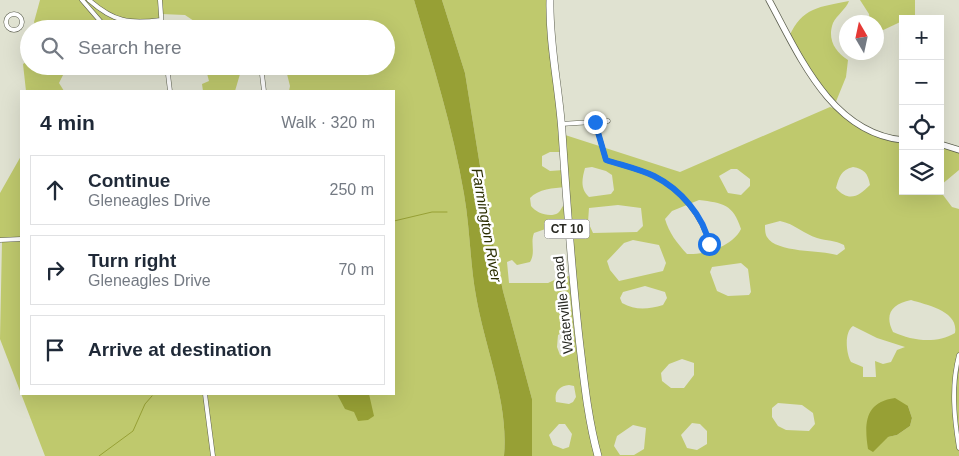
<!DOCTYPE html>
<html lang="en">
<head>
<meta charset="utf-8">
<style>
  :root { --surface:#fff; --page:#f6f6f7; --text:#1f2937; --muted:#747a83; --line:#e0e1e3 }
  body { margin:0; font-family:Arial,sans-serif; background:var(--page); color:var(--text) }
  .controls { position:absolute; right:15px; top:15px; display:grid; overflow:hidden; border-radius:0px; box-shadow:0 5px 20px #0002 }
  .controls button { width:45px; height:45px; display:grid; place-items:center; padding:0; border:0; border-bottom:1px solid var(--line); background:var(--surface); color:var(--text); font:25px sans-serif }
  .compass { position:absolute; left:839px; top:15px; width:45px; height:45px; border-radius:50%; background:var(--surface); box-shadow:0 5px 20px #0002; rotate:351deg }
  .stop { position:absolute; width:15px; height:15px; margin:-11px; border:4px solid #1a73e8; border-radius:50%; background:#fff }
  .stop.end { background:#1a73e8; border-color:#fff; box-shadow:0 1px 5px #0008 }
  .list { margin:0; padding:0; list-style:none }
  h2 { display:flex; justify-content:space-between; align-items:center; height:65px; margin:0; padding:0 20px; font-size:21px }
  h2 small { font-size:16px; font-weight:400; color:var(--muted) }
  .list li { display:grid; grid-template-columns:32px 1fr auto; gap:15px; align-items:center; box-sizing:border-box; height:70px; margin:0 10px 10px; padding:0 10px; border:1px solid var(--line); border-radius:0px }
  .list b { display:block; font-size:19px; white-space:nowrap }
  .list p { margin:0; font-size:16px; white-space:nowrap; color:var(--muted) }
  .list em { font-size:16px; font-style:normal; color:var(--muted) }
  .icon { flex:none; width:28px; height:28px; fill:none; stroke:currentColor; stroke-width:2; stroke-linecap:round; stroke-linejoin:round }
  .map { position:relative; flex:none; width:959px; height:456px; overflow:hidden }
  .search { position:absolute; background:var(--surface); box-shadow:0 5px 20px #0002; left:20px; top:20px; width:375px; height:55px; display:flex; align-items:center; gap:12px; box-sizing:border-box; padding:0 18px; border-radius:28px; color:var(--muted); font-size:19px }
  .panel { position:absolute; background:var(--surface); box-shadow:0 5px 20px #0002; left:20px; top:90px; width:375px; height:305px; border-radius:0px }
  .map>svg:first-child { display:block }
  .green { fill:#bfc96d; fill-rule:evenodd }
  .water { fill:#97a035 }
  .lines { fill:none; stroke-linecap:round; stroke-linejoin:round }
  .stream { stroke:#97a035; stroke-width:1 }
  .street-casing { stroke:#5b5e4e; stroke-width:5 }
  .secondary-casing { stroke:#5b5e4e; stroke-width:7 }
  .highway-casing { stroke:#5b5e4e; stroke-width:8 }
  .street { stroke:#fff; stroke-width:4 }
  .secondary { stroke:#fff; stroke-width:5.5 }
  .highway { stroke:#fff; stroke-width:7 }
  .route { stroke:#1a73e8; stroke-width:6 }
  .labels { text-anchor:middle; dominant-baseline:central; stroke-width:5; stroke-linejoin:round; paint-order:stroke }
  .shield { fill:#fff; stroke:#686964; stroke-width:1 }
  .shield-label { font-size:12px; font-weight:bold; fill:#282922 }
  .street-label { font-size:14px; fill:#282922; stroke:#fff }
  .water-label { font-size:15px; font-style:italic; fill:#2c2f02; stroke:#fff }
</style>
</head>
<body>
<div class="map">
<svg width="959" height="456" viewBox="0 0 959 456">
  <rect width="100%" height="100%" fill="#e0e2d1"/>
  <path class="green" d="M40 0H414C433 65 453 128 464 194 470 228 470 263 476 296 485 349 509 402 504 456H45L0 339 2 242 21 241V394H394V91H289L290 86 285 66H386V29H193L194 21 185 15 161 14 162 29H37L34 22Z
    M442 0H550L562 134 680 172 830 107 844 112 859 125 903 140V191H940L952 207 959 209V456H532V399L503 291 490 228 465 73ZM550 152H563L564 170 550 171 542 166V156ZM592 167 606 171 612 175 614 190 611 194 589 197C580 189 582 179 585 168ZM853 167C864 169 868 173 870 185 859 196 849 203 836 188 839 177 841 170 853 167ZM731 169H737L750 179V186L741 195 728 193 719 176ZM565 187 566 204C561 206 562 210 558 213 550 218 536 213 531 206L530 198C538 189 554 188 565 187ZM699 200C723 203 733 204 741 229 733 246 705 255 687 254 677 243 669 233 665 219L672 211ZM618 205 641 208 643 226 637 232 593 233 588 222 589 208ZM780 221C795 224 804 234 817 238 827 241 835 240 844 245L845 249 837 255C821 250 776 253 767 237 765 234 765 228 765 225ZM554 226 567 227 572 276H563L548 283H509L507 262 512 260 517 265 530 262C536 252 530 243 534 233ZM633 240 659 245 666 263 663 271 619 281 610 270 607 261 624 243ZM741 263 748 269 751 292 749 295 728 296 717 291 710 272 712 267ZM645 286 665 292 667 298 663 305C649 309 636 311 622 303L620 298 623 292ZM911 300C927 305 959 311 955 333 936 344 913 341 893 332 884 314 892 304 911 300ZM853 326 877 338 905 347 897 350 891 362 883 364 875 361 876 377H863V367L851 362C846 353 844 332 853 326ZM563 332H568C574 341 573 349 565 356L560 355 557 347 558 335ZM682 359 694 363V375L684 388H671L662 381 661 373 669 364ZM569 385 574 386 576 397 573 402 569 404 556 402C554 392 559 386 569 385ZM778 403 802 405 813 413 815 424 809 431 786 430 778 426 772 417V408ZM908 406 912 418 910 426 897 435 888 437ZM692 423 700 424 707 431V444L697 450 687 448 681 435ZM559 424H565L572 434 569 447 563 449 553 445 549 435ZM633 425 646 428 644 449 634 455H620L614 446 617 436Z
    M860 0H915V15L877 33 876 22H870L869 14Z
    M849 1C846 9 837 15 833 23 827 39 835 52 848 60L846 77 835 104 817 84 789 37C802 7 820 7 849 1Z
    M29 60V66H93L94 73H64L59 83 64 91H26L23 64Z
    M205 66H238L240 74 235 91H203L202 84 209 81Z
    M940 144 959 150V170L941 185 940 189Z
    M21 156V239L0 240V193Z"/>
  <path class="water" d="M414 0H442L465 73 490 228 503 291 532 399V456H504C509 402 485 349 476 296 470 263 470 228 464 194 453 128 433 65 414 0Z
    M337 394H369L374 416 368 420 358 421 354 412 345 409Z
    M895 398 908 406 912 418 910 426 897 435 888 437 873 452 868 449C864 423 865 402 895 398Z"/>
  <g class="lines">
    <path class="stream" d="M394 221 432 212H447
      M99 456 133 431 145 404 152 396"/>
    <defs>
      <path id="street" d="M82 0 101 22 111 29
        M89 0C114 22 129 24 161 20
        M160 0 162 29
        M6 22a8 8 0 1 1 16 0a8 8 0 1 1-16 0Z
        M167 66 170 91
        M261 66 264 91
        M595 122 606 160C621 165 639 169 654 176 680 189 703 216 709 244
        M561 124 608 121
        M0 240 21 239
        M959 355C951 386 954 417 959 448
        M205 394 213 456"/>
      <path id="secondary" d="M769 0C799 55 831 133 903 140
        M940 144 959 150"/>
      <path id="highway" d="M550 0C549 45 559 87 562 132 567 207 572 281 581 355 585 389 589 423 598 456"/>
    </defs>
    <use href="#street" class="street-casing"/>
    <use href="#secondary" class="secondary-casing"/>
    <use href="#highway" class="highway-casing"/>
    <use href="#street" class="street"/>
    <use href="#secondary" class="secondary"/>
    <use href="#highway" class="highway"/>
  </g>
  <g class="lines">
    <path class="route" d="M595 122 606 160C621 165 639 169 654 176 680 189 704 216 709 244"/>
  </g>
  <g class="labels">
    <rect class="shield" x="544.5" y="219.5" width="45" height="19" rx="4"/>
    <g class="shield-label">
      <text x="567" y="229">CT 10</text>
    </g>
    <g class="street-label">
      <text transform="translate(563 305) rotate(-96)">Waterville Road</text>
    </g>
    <g class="water-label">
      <text transform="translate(487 225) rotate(80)">Farmington River</text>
    </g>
  </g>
</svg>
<div class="controls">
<button>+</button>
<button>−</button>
<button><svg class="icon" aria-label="locate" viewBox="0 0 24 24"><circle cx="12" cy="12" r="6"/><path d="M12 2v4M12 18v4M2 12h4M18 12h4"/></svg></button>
<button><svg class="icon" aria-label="layers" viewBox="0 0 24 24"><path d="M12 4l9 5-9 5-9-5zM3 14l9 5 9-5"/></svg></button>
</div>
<svg class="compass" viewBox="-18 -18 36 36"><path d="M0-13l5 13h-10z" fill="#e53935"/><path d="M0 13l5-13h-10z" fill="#747a83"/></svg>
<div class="stop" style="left:709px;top:244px"></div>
<div class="stop end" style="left:595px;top:122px"></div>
<div class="search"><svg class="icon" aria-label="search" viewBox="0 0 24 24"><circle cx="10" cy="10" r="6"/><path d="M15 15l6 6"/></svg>Search here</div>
<section class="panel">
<h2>4 min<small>Walk · 320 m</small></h2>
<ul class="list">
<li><svg class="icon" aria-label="ahead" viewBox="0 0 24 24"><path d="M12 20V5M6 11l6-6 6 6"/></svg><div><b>Continue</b><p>Gleneagles Drive</p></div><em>250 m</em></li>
<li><svg class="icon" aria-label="right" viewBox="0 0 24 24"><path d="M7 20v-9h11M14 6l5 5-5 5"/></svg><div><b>Turn right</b><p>Gleneagles Drive</p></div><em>70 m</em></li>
<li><svg class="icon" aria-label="arrive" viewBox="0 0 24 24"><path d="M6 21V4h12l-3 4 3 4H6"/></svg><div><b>Arrive at destination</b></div></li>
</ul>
</section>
</div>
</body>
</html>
